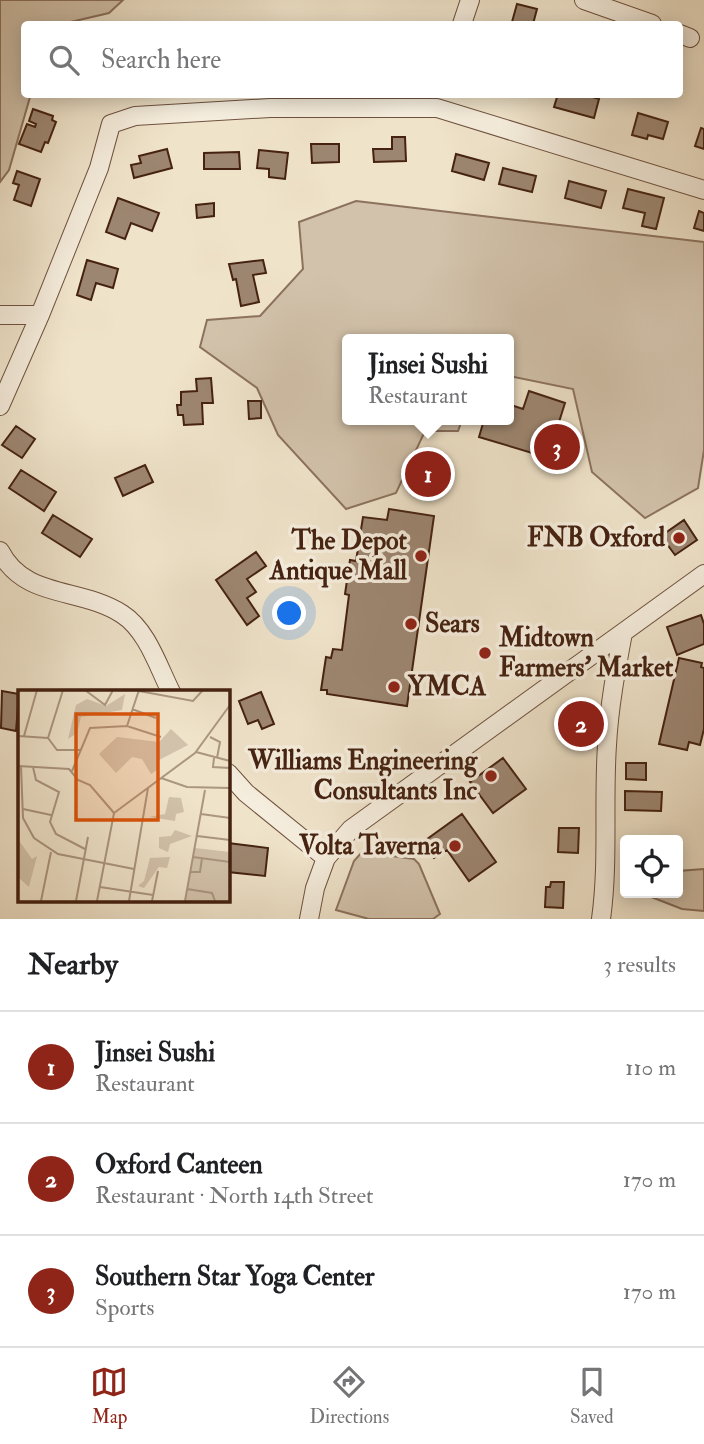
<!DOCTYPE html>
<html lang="en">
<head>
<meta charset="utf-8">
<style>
  :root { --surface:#fff; --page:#f6f6f6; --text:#202124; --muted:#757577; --line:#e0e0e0; --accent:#8f2418 }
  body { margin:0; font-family:"IM FELL Double Pica",serif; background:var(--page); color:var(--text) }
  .controls { position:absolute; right:21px; bottom:21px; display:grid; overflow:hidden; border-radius:7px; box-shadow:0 4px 18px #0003 }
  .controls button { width:63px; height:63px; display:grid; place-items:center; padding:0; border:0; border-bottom:2px solid var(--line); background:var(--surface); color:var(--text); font:35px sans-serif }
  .you { position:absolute; left:290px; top:614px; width:24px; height:24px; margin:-18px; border:5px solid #fff; border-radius:50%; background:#1a73e8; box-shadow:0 0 0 10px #1a73e833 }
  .badge { display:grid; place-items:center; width:46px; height:46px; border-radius:50%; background:var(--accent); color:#fff; font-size:23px; font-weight:700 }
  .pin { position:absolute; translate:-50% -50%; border:4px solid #fff; box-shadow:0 2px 7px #0006 }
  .popup { position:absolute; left:342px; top:334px; width:172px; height:91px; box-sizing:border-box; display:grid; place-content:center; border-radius:7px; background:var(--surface); filter:drop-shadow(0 2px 5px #0005); font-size:23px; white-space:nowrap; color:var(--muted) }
  .popup b { font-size:26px; color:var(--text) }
  .popup::after { content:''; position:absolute; left:50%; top:100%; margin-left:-14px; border:14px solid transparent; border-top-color:var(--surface) }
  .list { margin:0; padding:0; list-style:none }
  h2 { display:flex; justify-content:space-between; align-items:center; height:91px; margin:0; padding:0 28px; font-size:30px }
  h2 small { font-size:23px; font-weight:400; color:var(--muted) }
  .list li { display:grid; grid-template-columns:46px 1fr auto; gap:21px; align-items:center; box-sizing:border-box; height:112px; padding:0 28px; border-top:2px solid var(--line) }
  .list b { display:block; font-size:26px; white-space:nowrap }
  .list p { margin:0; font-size:23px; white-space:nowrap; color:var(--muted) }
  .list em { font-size:23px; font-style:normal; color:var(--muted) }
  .icon { flex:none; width:38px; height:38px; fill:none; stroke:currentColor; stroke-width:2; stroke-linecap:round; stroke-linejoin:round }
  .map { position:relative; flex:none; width:704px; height:919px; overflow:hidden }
  .search { position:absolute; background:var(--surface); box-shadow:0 4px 18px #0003; left:21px; right:21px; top:21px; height:77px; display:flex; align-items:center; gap:18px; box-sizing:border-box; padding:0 24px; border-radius:7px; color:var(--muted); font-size:26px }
  .sheet { height:427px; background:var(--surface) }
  nav { display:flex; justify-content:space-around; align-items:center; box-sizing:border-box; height:98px; border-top:2px solid var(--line); background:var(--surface); font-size:19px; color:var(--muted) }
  nav a { display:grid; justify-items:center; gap:4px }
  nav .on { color:var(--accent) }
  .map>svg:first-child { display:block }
  .green { fill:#d2c2ab; stroke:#8c725e; stroke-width:2 }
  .building { fill:#9d8671; stroke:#452211; stroke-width:2 }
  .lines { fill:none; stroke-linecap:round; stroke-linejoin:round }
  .minor-casing { stroke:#70523f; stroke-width:20 }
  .minor { stroke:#f5eddd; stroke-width:18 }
  .poi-dot { fill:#8f2418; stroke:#f5eddd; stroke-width:2.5 }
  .labels { text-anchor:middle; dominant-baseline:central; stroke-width:7; stroke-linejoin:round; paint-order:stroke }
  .poi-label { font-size:26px; font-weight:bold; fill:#452211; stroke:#f5eddd; text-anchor:end }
  .inset-road { fill:none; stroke:#ab9680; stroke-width:2 }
  .view { fill:#d8540c; fill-opacity:0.15; stroke:#d8540c; stroke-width:3.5 }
  .inset-edge { fill:none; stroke:#452211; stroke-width:3.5 }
</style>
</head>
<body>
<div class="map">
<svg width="704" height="919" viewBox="0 0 704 919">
  <rect width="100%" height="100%" fill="#efe3ca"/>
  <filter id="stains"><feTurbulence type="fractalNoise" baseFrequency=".00286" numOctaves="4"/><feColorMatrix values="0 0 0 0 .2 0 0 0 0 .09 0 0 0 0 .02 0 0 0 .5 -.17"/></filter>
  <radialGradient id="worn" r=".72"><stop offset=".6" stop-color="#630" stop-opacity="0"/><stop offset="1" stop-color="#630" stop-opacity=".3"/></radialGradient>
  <path class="green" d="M0 0H123L109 13 62 24H24V94L30 95V97L9 170 0 182Z
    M356 201 704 242V450L698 488 645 518 592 472 573 389 509 376 508 339H348V420H462L458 431H425L396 493 346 509 278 435 257 388 200 347 207 320 260 316 303 269 299 222Z
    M362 852 414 859 419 864 440 914 433 919H369L336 910 354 861Z
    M704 869V911L682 909 641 893H678V871Z"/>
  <path class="building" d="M517 4 537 9 533 24H535H516V23L512 22Z
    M558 94H583L599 99 594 118 554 107Z
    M33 109 53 116 52 120 56 122 48 143 45 142 41 152 19 144 27 124 35 127 36 124 29 121Z
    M638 113 668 122 663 139 648 135 647 139 632 135Z
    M701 128 704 129V149L695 146Z
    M392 137H405L406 161 374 162 373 149H392Z
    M311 144H339V162L312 163Z
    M167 149 172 168 134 178 131 165 141 163 139 156Z
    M259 150 288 153 285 179 269 177V169L257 168Z
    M239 152 240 169H204V153Z
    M456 154 489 163 484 180 452 171Z
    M503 168 536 176 532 192 499 184Z
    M17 171 40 179 31 206 14 200 19 185 13 183Z
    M569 181 606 191 601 208 565 198Z
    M628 189 664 198 656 229 642 226 645 213 623 208Z
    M118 198 159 213 152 231 131 223 125 239 106 232Z
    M214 203V216L197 218 196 205Z
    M699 211 704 213V231L694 228Z
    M87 260 118 269 113 288 96 283 91 300 77 295Z
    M263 260 266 273 253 275 259 302 241 306 236 279 233 280 229 264Z
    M211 378 213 403H202L203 424 184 425 183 415H178L177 405H181V392L197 391 196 379Z
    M529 391 565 403 559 422 570 425 561 456 551 453 549 458 479 437 484 420H508V404L523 409Z
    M248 401H261V418L249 419Z
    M16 426 35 439 22 458 2 445Z
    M420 452 442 455 435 496 414 493Z
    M145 465 153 482 123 496 115 478Z
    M21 470 56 492 44 511 9 488Z
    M389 509 434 516 407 706 327 694V690H321L326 657 331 658 333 649 342 650 349 595 345 594 350 560 356 561 363 517 387 520Z
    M53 515 92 539 80 557 42 533Z
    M684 520 697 540 675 555 661 536Z
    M256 552 266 566 247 579 256 592 247 598 259 616 247 625 216 580Z
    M701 615 704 624V644L677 655 667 627Z
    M679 658 702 663 701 667 704 668V729L700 745 689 742 687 750 659 744Z
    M2 691 19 694 16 731 1 728Z
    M261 692 274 724 262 729 258 720 248 724 239 701Z
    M584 717 593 730 572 744 563 730Z
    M503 758 526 789 493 813 470 782Z
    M626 763H646V780L626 779Z
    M625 791 662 792 661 811 625 810Z
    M462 814 496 862 469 881 447 850 434 858 423 842Z
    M559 828H579L578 853 558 852Z
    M228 843 268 848 265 876 228 872Z
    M551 882H564L563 908 545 907 546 887H550Z"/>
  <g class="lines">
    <defs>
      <path id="minor" d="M584 0 652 24
        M462 24 470 0
        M680 34 690 38
        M0 315H40
        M0 406 40 315 99 168 111 124 135 116 270 108H437L704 190
        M0 551C24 599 80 587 122 614 147 630 158 666 171 692
        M228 773 246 793 326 858
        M309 919 315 888 326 858 351 829 704 574
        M601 919C609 862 603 803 607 745 609 707 616 670 623 633"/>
    </defs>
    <use href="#minor" class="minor-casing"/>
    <use href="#minor" class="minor"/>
  </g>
  <g class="poi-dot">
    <circle cx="679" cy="538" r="7"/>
    <circle cx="421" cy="556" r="7"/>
    <circle cx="411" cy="624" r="7"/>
    <circle cx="485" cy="653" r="7"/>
    <circle cx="394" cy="687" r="7"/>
    <circle cx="491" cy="776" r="7"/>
    <circle cx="455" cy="846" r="7"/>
  </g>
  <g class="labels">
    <g class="poi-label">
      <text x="665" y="538">FNB Oxford</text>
      <text x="407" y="541">The Depot<tspan x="407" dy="30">Antique Mall</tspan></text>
      <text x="425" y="624" text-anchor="start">Sears</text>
      <text x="499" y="638" text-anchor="start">Midtown<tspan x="499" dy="30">Farmers' Market</tspan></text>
      <text x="408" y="687" text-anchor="start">YMCA</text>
      <text x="477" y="761">Williams Engineering<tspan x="477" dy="30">Consultants Inc</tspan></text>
      <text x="441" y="846">Volta Taverna</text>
    </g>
  </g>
  <g transform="translate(18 690)">
    <rect width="212" height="212" fill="#efe3ca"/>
    <path d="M107 4 104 20 63 27 59 43 50 49 58 15 69 9 88 16ZM153 39 170 55 141 70 139 80 133 84 124 69 114 67 98 83 81 64 99 47 141 52ZM151 107 163 108 166 122 158 124 157 131 131 127 147 124ZM157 140 174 146 152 154 150 162 141 158V147L153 146ZM0 149 14 169 19 166 11 197 0 187ZM177 158 212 162V211H167ZM152 167 149 178 141 177 126 198 120 196 126 191 132 168Z" fill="#d2c2ab"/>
    <path class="inset-road" d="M67 0 87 15 95 0M121 1 175 11 185 0M114 19 138 28M109 36 121 0M0 46 30 48M6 46 19 0M192 47 202 52 199 68M30 48 45 0M30 48 39 60H63M178 62 212 71M196 68 195 77 212 78M0 76 51 79 60 90 72 95 96 123M3 76 5 128 16 148 40 164 116 179M15 77 18 90 41 102 32 132 38 144 67 159M54 81 72 38 109 36 143 47M143 88 169 97 212 98M5 119 33 125M183 124 212 128M179 146 212 150M175 167 212 172M172 182H182L184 168M82 197 135 205M169 199 194 203 197 211M23 211 33 162M58 211 70 147M79 211 96 123 177 63 212 15M111 211 130 98M134 211 140 181M167 211 187 100"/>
    <path class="view" d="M58 24H140V130H58Z"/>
    <rect width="212" height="212" class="inset-edge"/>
  </g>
  <rect width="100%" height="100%" filter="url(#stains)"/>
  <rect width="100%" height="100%" fill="url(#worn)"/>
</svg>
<div class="controls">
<button><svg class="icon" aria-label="locate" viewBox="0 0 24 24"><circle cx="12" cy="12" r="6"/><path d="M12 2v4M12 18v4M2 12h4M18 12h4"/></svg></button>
</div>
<div class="you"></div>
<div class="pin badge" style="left:428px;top:474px">1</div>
<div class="popup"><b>Jinsei Sushi</b>Restaurant</div>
<div class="pin badge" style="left:581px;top:724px">2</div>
<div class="pin badge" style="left:557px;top:447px">3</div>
<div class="search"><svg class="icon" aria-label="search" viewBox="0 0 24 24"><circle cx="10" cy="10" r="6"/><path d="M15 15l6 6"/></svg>Search here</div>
</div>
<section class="sheet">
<h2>Nearby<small>3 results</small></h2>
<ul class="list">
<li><span class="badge">1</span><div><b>Jinsei Sushi</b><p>Restaurant</p></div><em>110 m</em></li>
<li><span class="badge">2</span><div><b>Oxford Canteen</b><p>Restaurant · North 14th Street</p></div><em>170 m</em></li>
<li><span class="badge">3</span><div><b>Southern Star Yoga Center</b><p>Sports</p></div><em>170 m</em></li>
</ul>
</section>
<nav>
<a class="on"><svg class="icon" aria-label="map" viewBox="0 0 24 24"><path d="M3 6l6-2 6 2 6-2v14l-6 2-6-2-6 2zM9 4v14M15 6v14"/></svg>Map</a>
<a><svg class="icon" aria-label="directions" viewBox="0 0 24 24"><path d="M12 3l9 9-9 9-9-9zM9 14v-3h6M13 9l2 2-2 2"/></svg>Directions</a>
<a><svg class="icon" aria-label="saved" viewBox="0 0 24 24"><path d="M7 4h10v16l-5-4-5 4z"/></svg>Saved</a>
</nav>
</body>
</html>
